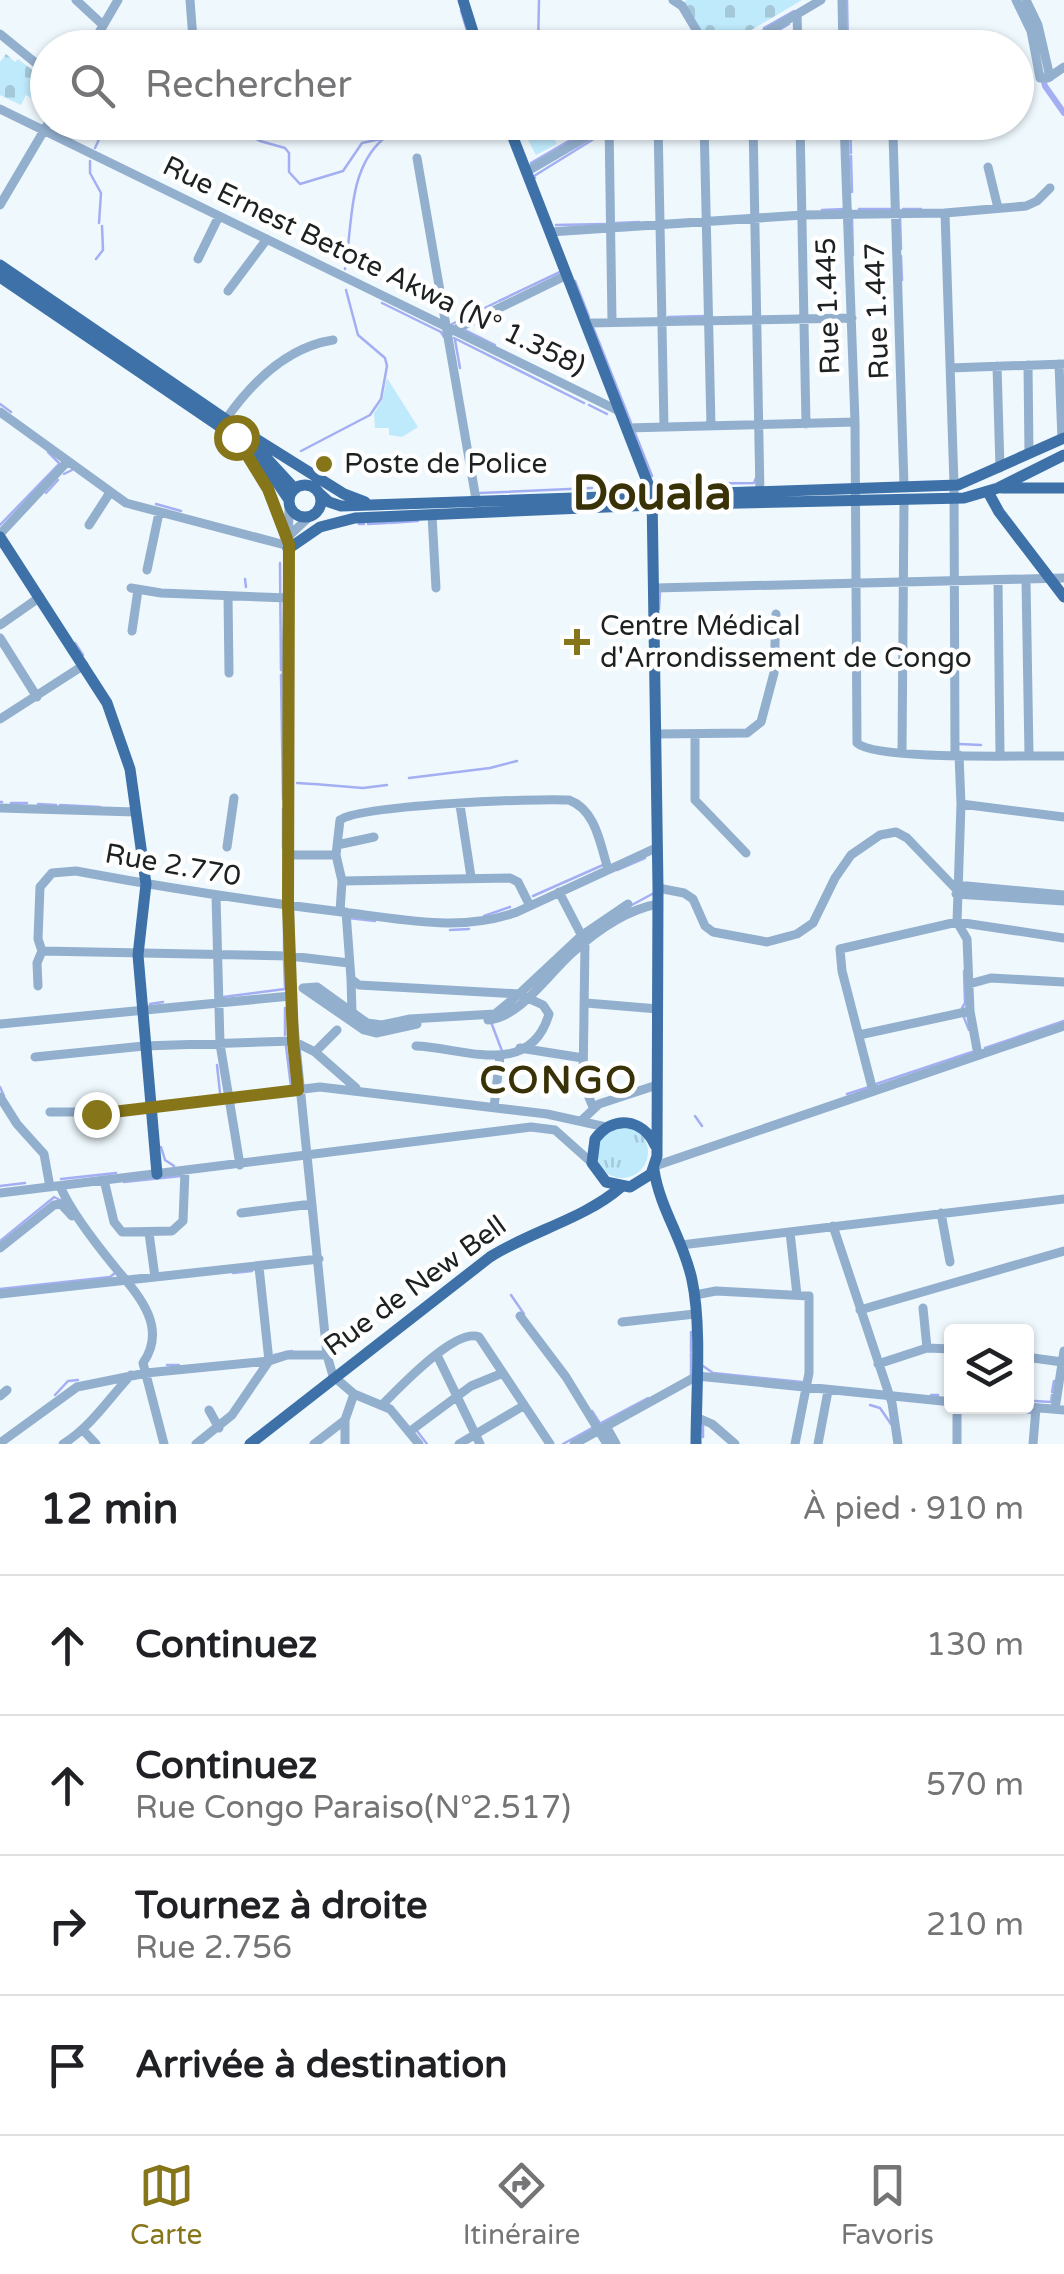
<!DOCTYPE html>
<html lang="fr">
<head>
<meta charset="utf-8">
<style>
  :root { --surface:#fff; --page:#f2f2f2; --text:#202124; --muted:#757577; --line:#e0e0e0; --accent:#867619 }
  body { margin:0; font-family:"Varela Round",sans-serif; background:var(--page); color:var(--text) }
  .controls { position:absolute; right:30px; bottom:30px; display:grid; overflow:hidden; border-radius:10px; box-shadow:0 2px 8px #0004 }
  .controls button { width:90px; height:90px; display:grid; place-items:center; padding:0; border:0; border-bottom:2px solid var(--line); background:var(--surface); color:var(--text); font:50px sans-serif }
  .stop { position:absolute; width:30px; height:30px; margin:-22px; border:8px solid #867619; border-radius:50%; background:#fff }
  .stop.end { background:#867619; border-color:#fff; box-shadow:0 2px 10px #0008 }
  .list { margin:0; padding:0; list-style:none }
  h2 { display:flex; justify-content:space-between; align-items:center; height:130px; margin:0; padding:0 40px; font-size:42px }
  h2 small { font-size:32px; font-weight:400; color:var(--muted) }
  .list li { display:grid; grid-template-columns:65px 1fr auto; gap:30px; align-items:center; box-sizing:border-box; height:140px; padding:0 40px; border-top:2px solid var(--line) }
  .list b { display:block; font-size:38px; white-space:nowrap }
  .list p { margin:0; font-size:32px; white-space:nowrap; color:var(--muted) }
  .list em { font-size:32px; font-style:normal; color:var(--muted) }
  .icon { flex:none; width:55px; height:55px; fill:none; stroke:currentColor; stroke-width:2; stroke-linecap:round; stroke-linejoin:round }
  .map { position:relative; flex:none; width:1064px; height:1444px; overflow:hidden }
  .search { position:absolute; background:var(--surface); box-shadow:0 2px 8px #0004; left:30px; right:30px; top:30px; height:110px; display:flex; align-items:center; gap:25px; box-sizing:border-box; padding:0 35px; border-radius:55px; color:var(--muted); font-size:38px }
  .sheet { height:690px; background:var(--surface) }
  nav { display:flex; justify-content:space-around; align-items:center; box-sizing:border-box; height:140px; border-top:2px solid var(--line); background:var(--surface); font-size:28px; color:var(--muted) }
  nav a { display:grid; justify-items:center; gap:5px }
  nav .on { color:var(--accent) }
  .map>svg:first-child { display:block }
  .grass { fill:url(#grass-tufts) }
  .cemetery { fill:url(#cemetery-stones) }
  .park { fill:#bfeafc }
  .lines { fill:none; stroke-linecap:round; stroke-linejoin:round }
  .stream { stroke:#a4aff3; stroke-width:2.5 }
  .canal { stroke:#a4aff3; stroke-width:6 }
  .minor { stroke:#93afce; stroke-width:9 }
  .major { stroke:#3d71a8; stroke-width:11 }
  .route { stroke:#867619; stroke-width:12 }
  .poi-dot { fill:#867619; stroke:#fff; stroke-width:4 }
  .labels { text-anchor:middle; dominant-baseline:central; stroke-width:9; stroke-linejoin:round; paint-order:stroke }
  .street-label { font-size:28px; fill:#1d2122; stroke:#fff }
  .poi-label { font-size:28px; fill:#1d2122; stroke:#fff; text-anchor:start }
  .district-label { font-size:38px; font-weight:bold; letter-spacing:2.5px; fill:#3a3207; stroke:#fff }
  .town-label { font-size:48px; font-weight:bold; fill:#3a3207; stroke:#fff }
</style>
</head>
<body>
<div class="map">
<svg width="1064" height="1444" viewBox="0 0 1064 1444">
  <defs>
    <pattern id="grass-tufts" width="24" height="20" patternUnits="userSpaceOnUse" patternTransform="scale(2.5)"><rect width="24" height="20" fill="#bfeafc"/><path d="M3 7l-1-3M5 7V3M7 7l1-3M15 17l-1-3M17 17v-4M19 17l1-3" fill="none" stroke="#a4c8d8"/></pattern>
    <pattern id="cemetery-stones" width="16" height="16" patternUnits="userSpaceOnUse" patternTransform="scale(2.5)"><rect width="16" height="16" fill="#bfeafc"/><path d="M2 7V4a2 2 0 0 1 4 0v3zM10 15v-3a2 2 0 0 1 4 0v3z" fill="#a4c8d8"/></pattern>
  </defs>
  <rect width="100%" height="100%" fill="#eef8fd"/>
  <path class="grass" d="M596 1152a26 26 0 1 1 52 0a26 26 0 1 1-52 0Z"/>
  <path class="cemetery" d="M687 0H802L721 48 702 47 679 5Z
    M6 54 15 62 18 59 47 81V107L26 95 21 105 0 95V62Z"/>
  <path class="park" d="M519 123H546L557 144 536 155Z
    M387 378 418 427 402 437 389 435V428H375L374 413 382 401Z"/>
  <g class="lines">
    <path class="stream" d="M847 0 848 48
      M461 11 472 47
      M764 28 794 11
      M769 36 789 24
      M410 45 460 34
      M538 48 539 0
      M730 48 741 41
      M223 122 260 141 285 148 289 153V172L300 184 343 171 362 143 385 138 419 122
      M850 122 851 153
      M95 148 106 124 127 122
      M851 156 852 192
      M90 161V173L101 193 99 223
      M531 163 601 122
      M535 178 534 176 605 132
      M859 209H893
      M903 209H921
      M822 210 844 209
      M900 216 901 249
      M852 218 853 255
      M616 223 639 222
      M556 225 605 224
      M901 256 902 280
      M96 259 103 250 102 226
      M345 269C353 225 347 171 383 139
      M575 281 589 317
      M499 301 560 272
      M382 303 441 332 444 337
      M668 317 704 316
      M452 324 497 302
      M593 327 631 423
      M465 330 495 345
      M454 338 584 403
      M455 340 460 368
      M0 404 11 412
      M589 405 607 414
      M635 433 652 476
      M301 451 370 415 381 399 387 366 385 358 358 335 346 290
      M48 452 59 463
      M64 474 72 470
      M676 484 754 483 756 478
      M46 493 58 480
      M480 493 592 488
      M156 504 181 511
      M389 523 418 521
      M359 524H364
      M368 524 387 523
      M0 525 58 465
      M280 563 281 670
      M245 579 246 587
      M659 609 660 592
      M75 643 83 655
      M281 675 283 799
      M959 744 981 745
      M409 778 490 768 517 761
      M297 783 313 784
      M314 784 363 788 387 785
      M0 802H2
      M11 803H27
      M38 804 56 805
      M60 805 100 807
      M283 809V848
      M617 870 645 858
      M533 896 603 865
      M630 906 654 893
      M284 910V950
      M484 916 510 907
      M348 918 375 921
      M450 930 469 929
      M223 997 285 989 284 961
      M150 1004 163 1002
      M285 1008V1035
      M962 1008 965 1003 964 971
      M963 1015 969 1030
      M491 1022 502 1051
      M286 1046 291 1087
      M985 1048 1064 1021
      M217 1065 220 1093
      M876 1084 972 1052
      M0 1087 4 1096
      M847 1094 869 1087
      M695 1116 702 1126
      M161 1147 165 1160 174 1166
      M61 1179 116 1173
      M124 1182 181 1176
      M0 1186 25 1183
      M54 1197 62 1201
      M0 1241 53 1198
      M233 1273 252 1271
      M0 1289 110 1277 115 1273
      M511 1295 524 1314
      M691 1332V1351
      M691 1353V1376
      M274 1355 292 1351
      M167 1365H179
      M703 1366 713 1373 802 1382
      M1052 1392 1054 1381
      M55 1395 68 1381 78 1380
      M931 1395H938
      M1035 1401 1051 1402 1052 1395
      M870 1405 880 1408 891 1424
      M971 1409 984 1410
      M986 1410 1034 1413
      M592 1411 601 1425
      M599 1424 648 1398
      M417 1431 427 1444
      M703 1437V1424
      M563 1444 592 1428"/>
    <path class="canal" d="M1042 75 1045 86 1064 113"/>
    <path class="minor" d="M76 0 103 25
      M190 0 193 39
      M673 0 682 6 707 48
      M842 0 843 48
      M1016 0 1031 31 1040 78H1048L1064 67
      M1026 0 1038 25 1050 77
      M797 14 798 48
      M0 34 48 73
      M90 48 118 0
      M740 48 821 0
      M0 109 619 411
      M658 122 664 427
      M704 122 711 426
      M753 122 760 495
      M800 122 806 424
      M844 122 855 422 857 743C877 761 1029 755 1064 756
      M609 124 612 321
      M893 135 904 486
      M417 158 477 505
      M988 167 998 208
      M526 172 610 123
      M0 205 49 122
      M945 213 1026 206 1037 201 1050 188
      M550 232 803 215 945 213 954 484 955 755
      M198 259 219 216
      M228 291 267 239
      M586 323 852 318
      M452 331 567 275
      M1059 364 1062 439
      M1028 365 1029 454
      M997 366 1000 468
      M950 368 1064 364
      M0 412 126 503 289 546
      M226 419C252 382 288 347 333 340
      M627 428 855 422
      M289 506 286 675 291 996 327 1355 333 1376 354 1394 345 1420V1444
      M432 515 436 588
      M89 525 109 494
      M0 534 67 462
      M291 534 309 517
      M147 570 159 513
      M1026 580 1029 755
      M998 581 1000 755
      M131 588 161 593 288 598
      M655 588 1064 578
      M228 596 229 673
      M0 625 40 597
      M132 631 138 590
      M0 638 37 697
      M0 719 84 665
      M657 734 747 733 761 722 774 673 776 614
      M695 734V800L746 853
      M902 753 904 500
      M959 755 961 804 957 922 967 939 970 1011 978 1055
      M961 804 1064 817
      M460 805 471 877
      M0 808 136 812
      M337 845 374 837
      M227 847 234 798
      M288 855H336
      M342 881 510 878 518 882 530 906
      M956 885 1064 895
      M658 888 684 893 693 899 705 926 713 932 767 942 797 934 813 923 835 878 851 855 880 835 896 832 907 838 956 889
      M559 892 585 942 583 1083 593 1107
      M956 894 1064 901
      M216 896 220 1044 240 1165
      M340 912 342 881 336 855 340 820C361 805 536 798 569 800 596 810 600 844 608 869
      M346 912 351 979 359 985 519 994 581 936 628 904
      M349 963 290 956 42 951 38 939 40 887 52 873 76 871C167 888 258 902 350 913 407 920 462 932 517 912L658 847
      M351 979 352 1013
      M969 984 991 978 1064 982
      M38 986 37 963 42 951
      M303 988 317 987 367 1023 382 1025 410 1019 495 1014 519 994 543 1005 549 1014C530 1080 461 1047 416 1046
      M303 988 364 1030 376 1033 417 1024
      M586 1003 658 1009
      M488 1020C519 1018 548 975 571 954 596 931 625 910 658 904
      M0 1024 291 996
      M859 1035 970 1011
      M520 1048 583 1058
      M315 1052 337 1030
      M35 1057 144 1046 293 1041 315 1052 356 1088
      M873 1091 842 971 840 949 957 922 1064 938
      M0 1097 17 1124 44 1154 50 1187
      M494 1107 500 1056
      M50 1112H114L320 1087 547 1114 606 1127
      M582 1120 599 1104 657 1085
      M655 1166 1064 1026
      M104 1180 114 1222 122 1232 172 1231 183 1221 185 1171
      M60 1186C71 1213 100 1249 119 1272 141 1298 167 1329 143 1363L164 1444
      M0 1193 531 1127 555 1130 592 1163
      M241 1213 312 1204
      M941 1213 950 1262
      M833 1226 892 1403 898 1444
      M790 1232 797 1295
      M149 1233 155 1277
      M681 1245 1064 1199
      M0 1248 54 1205 61 1204 72 1216
      M0 1294 319 1259
      M695 1295 716 1291 809 1296V1373L795 1444
      M923 1308 927 1348
      M860 1310 1064 1251
      M520 1316 566 1377 607 1444
      M622 1322 695 1314
      M437 1355 480 1444
      M1026 1357 1062 1362
      M878 1364 927 1348 952 1349
      M354 1394 390 1409 419 1444
      M0 1396 7 1390
      M383 1404C400 1387 456 1327 479 1337L550 1444
      M957 1406V1444
      M1016 1406 1064 1410
      M1055 1409 1064 1351
      M209 1410 219 1428
      M696 1417 712 1424 735 1444
      M606 1426 616 1444
      M83 1430 96 1444
      M409 1432 471 1386 503 1373
      M0 1443 77 1387 146 1373 269 1361 287 1355H327
      M63 1444C91 1427 109 1398 131 1375
      M196 1444 232 1415 269 1361 259 1267
      M314 1444 345 1420
      M459 1444 523 1406
      M574 1444 697 1376 952 1402
      M818 1444 828 1391
      M1033 1444 1036 1408"/>
    <path class="major" d="M463 0 478 48
      M507 122 652 494 658 888 657 1156 651 1174 630 1187 606 1182 592 1163 595 1139C613 1115 642 1118 655 1145
      M0 265 240 429 295 489
      M0 277 235 437 272 475 289 500
      M256 439 344 494 365 502
      M250 457 268 489 289 544
      M289 501a16 16 0 1 1 32 0a16 16 0 1 1-32 0Z
      M1002 488H1064
      M318 492 329 502 341 506 958 485 1064 438
      M988 492 999 512 1064 597
      M0 537 107 703 130 769 146 884 138 955 157 1174
      M288 549 320 527 355 518 653 505 964 498 998 488 1064 455
      M654 1170C660 1209 684 1241 692 1280 702 1327 696 1395 696 1444
      M250 1444 490 1257C531 1231 584 1219 621 1187"/>
  </g>
  <g class="lines">
    <path class="route" d="M96 1114 298 1090 293 1041 288 906 289 544 268 489 236 437"/>
  </g>
  <g class="poi-dot">
    <circle cx="324" cy="464" r="10"/>
    <path d="M572 627h10v10h10v10h-10v10h-10v-10h-10v-10h10z"/>
  </g>
  <g class="labels">
    <g class="street-label">
      <text transform="translate(374 266) rotate(26)">Rue Ernest Betote Akwa (N° 1.358)</text>
      <text transform="translate(828 306) rotate(-92)">Rue 1.445</text>
      <text transform="translate(877 311) rotate(-92)">Rue 1.447</text>
      <text transform="translate(173 865) rotate(10)">Rue 2.770</text>
      <text transform="translate(415 1286) rotate(-36)">Rue de New Bell</text>
    </g>
    <g class="poi-label">
      <text x="344" y="464">Poste de Police</text>
      <text x="600" y="626">Centre Médical<tspan x="600" dy="32">d'Arrondissement de Congo</tspan></text>
    </g>
    <g class="district-label">
      <text x="559" y="1081">CONGO</text>
    </g>
    <g class="town-label">
      <text x="652" y="494">Douala</text>
    </g>
  </g>
</svg>
<div class="controls">
<button><svg class="icon" aria-label="layers" viewBox="0 0 24 24"><path d="M12 4l9 5-9 5-9-5zM3 14l9 5 9-5"/></svg></button>
</div>
<div class="stop" style="left:236px;top:437px"></div>
<div class="stop end" style="left:96px;top:1114px"></div>
<div class="search"><svg class="icon" aria-label="search" viewBox="0 0 24 24"><circle cx="10" cy="10" r="6"/><path d="M15 15l6 6"/></svg>Rechercher</div>
</div>
<section class="sheet">
<h2>12 min<small>À pied · 910 m</small></h2>
<ul class="list">
<li><svg class="icon" aria-label="ahead" viewBox="0 0 24 24"><path d="M12 20V5M6 11l6-6 6 6"/></svg><div><b>Continuez</b></div><em>130 m</em></li>
<li><svg class="icon" aria-label="ahead" viewBox="0 0 24 24"><path d="M12 20V5M6 11l6-6 6 6"/></svg><div><b>Continuez</b><p>Rue Congo Paraiso(N°2.517)</p></div><em>570 m</em></li>
<li><svg class="icon" aria-label="right" viewBox="0 0 24 24"><path d="M7 20v-9h11M14 6l5 5-5 5"/></svg><div><b>Tournez à droite</b><p>Rue 2.756</p></div><em>210 m</em></li>
<li><svg class="icon" aria-label="arrive" viewBox="0 0 24 24"><path d="M6 21V4h12l-3 4 3 4H6"/></svg><div><b>Arrivée à destination</b></div></li>
</ul>
</section>
<nav>
<a class="on"><svg class="icon" aria-label="map" viewBox="0 0 24 24"><path d="M3 6l6-2 6 2 6-2v14l-6 2-6-2-6 2zM9 4v14M15 6v14"/></svg>Carte</a>
<a><svg class="icon" aria-label="directions" viewBox="0 0 24 24"><path d="M12 3l9 9-9 9-9-9zM9 14v-3h6M13 9l2 2-2 2"/></svg>Itinéraire</a>
<a><svg class="icon" aria-label="saved" viewBox="0 0 24 24"><path d="M7 4h10v16l-5-4-5 4z"/></svg>Favoris</a>
</nav>
</body>
</html>
